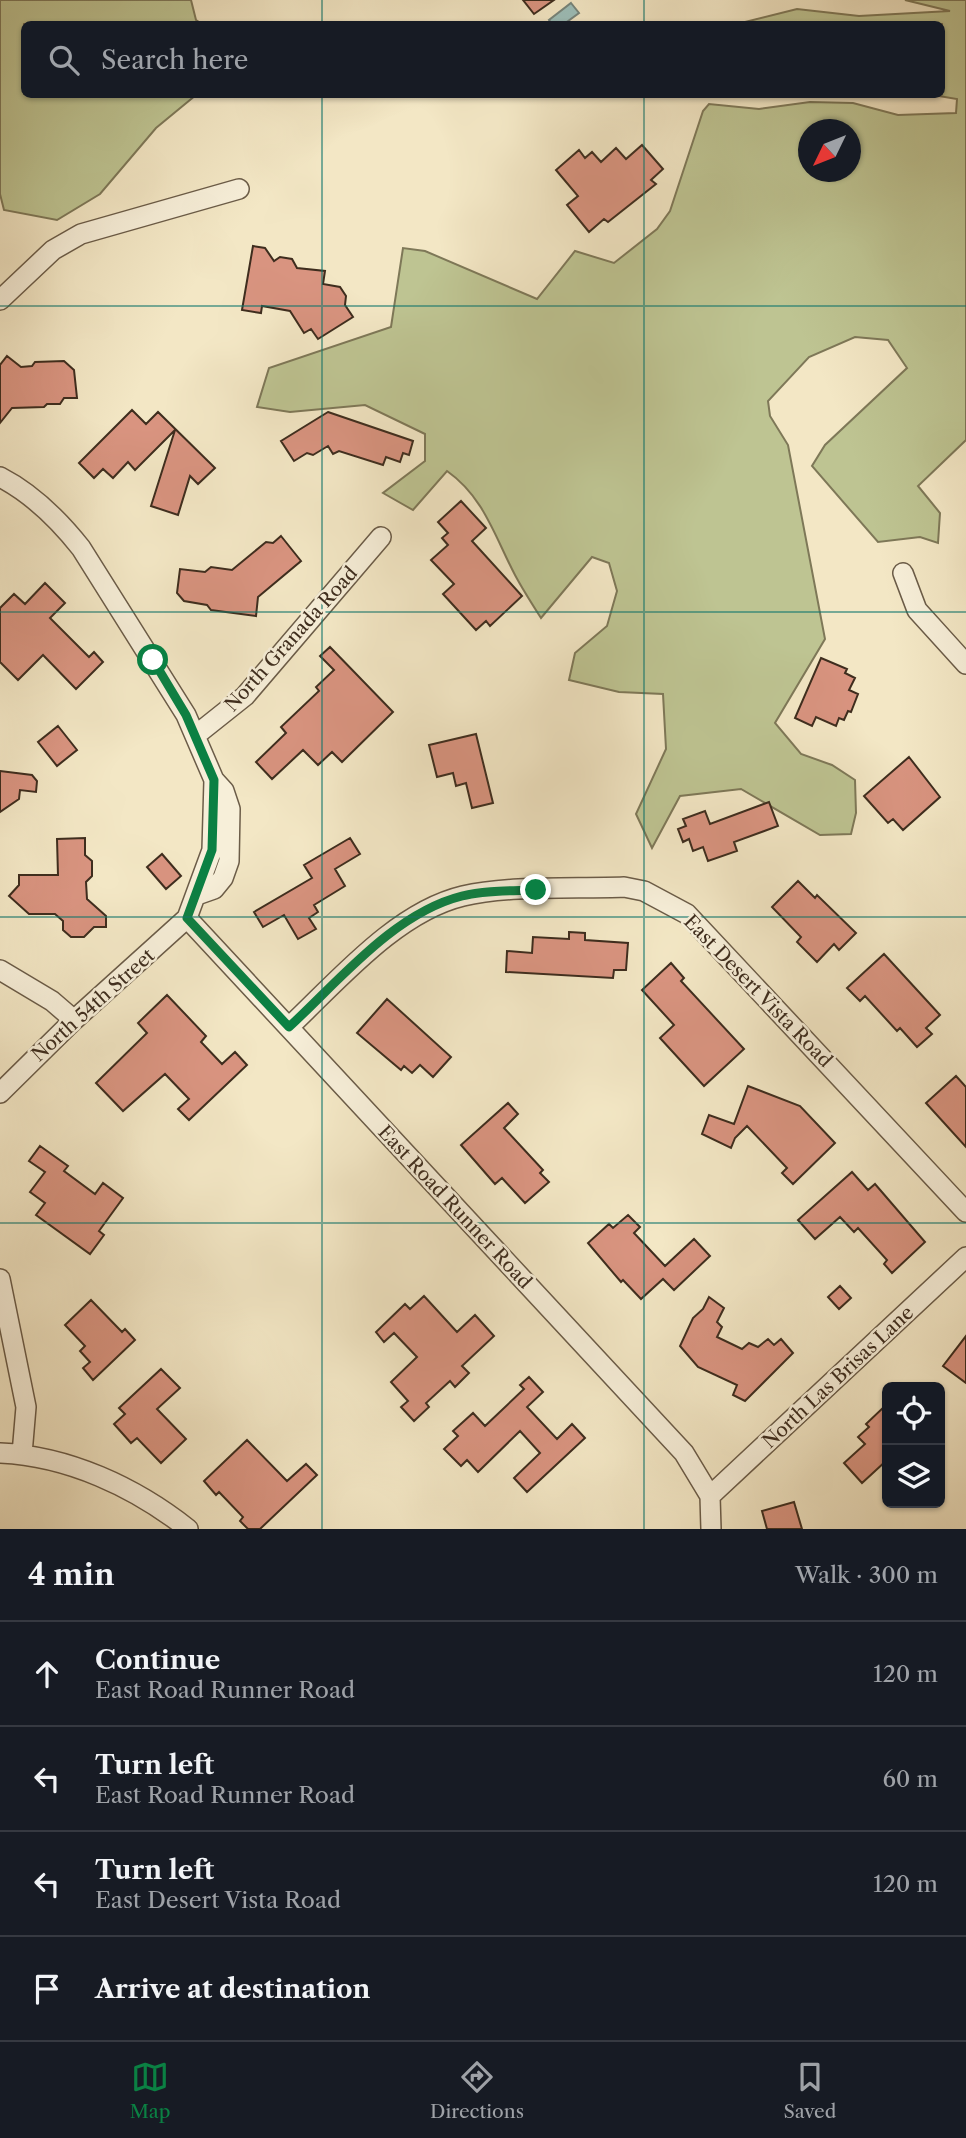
<!DOCTYPE html>
<html lang="en">
<head>
<meta charset="utf-8">
<style>
  :root { --surface:#171b24; --page:#242831; --text:#f1f3f6; --muted:#9ea1a6; --line:#363941; --accent:#0b8043 }
  body { margin:0; font-family:"Libre Caslon Text",serif; background:var(--page); color:var(--text) }
  .controls { position:absolute; right:21px; bottom:21px; display:grid; overflow:hidden; border-radius:10px; box-shadow:0 2px 5px #0004 }
  .controls button { width:63px; height:63px; display:grid; place-items:center; padding:0; border:0; border-bottom:2px solid var(--line); background:var(--surface); color:var(--text); font:35px sans-serif }
  .compass { position:absolute; left:798px; top:119px; width:63px; height:63px; border-radius:50%; background:var(--surface); box-shadow:0 2px 5px #0004; rotate:227deg }
  .stop { position:absolute; width:21px; height:21px; margin:-16px; border:5px solid #0b8043; border-radius:50%; background:#fff }
  .stop.end { background:#0b8043; border-color:#fff; box-shadow:0 2px 7px #0008 }
  .list { margin:0; padding:0; list-style:none }
  h2 { display:flex; justify-content:space-between; align-items:center; height:91px; margin:0; padding:0 28px; font-size:30px }
  h2 small { font-size:23px; font-weight:400; color:var(--muted) }
  .list li { display:grid; grid-template-columns:46px 1fr auto; gap:21px; align-items:center; box-sizing:border-box; height:105px; padding:0 28px; border-top:2px solid var(--line) }
  .list b { display:block; font-size:26px; white-space:nowrap }
  .list p { margin:0; font-size:23px; white-space:nowrap; color:var(--muted) }
  .list em { font-size:23px; font-style:normal; color:var(--muted) }
  .icon { flex:none; width:38px; height:38px; fill:none; stroke:currentColor; stroke-width:2; stroke-linecap:round; stroke-linejoin:round }
  .map { position:relative; flex:none; width:966px; height:1529px; overflow:hidden }
  .search { position:absolute; background:var(--surface); box-shadow:0 2px 5px #0004; left:21px; right:21px; top:21px; height:77px; display:flex; align-items:center; gap:18px; box-sizing:border-box; padding:0 24px; border-radius:10px; color:var(--muted); font-size:26px }
  .sheet { height:511px; background:var(--surface) }
  nav { display:flex; justify-content:space-around; align-items:center; box-sizing:border-box; height:98px; border-top:2px solid var(--line); background:var(--surface); font-size:19px; color:var(--muted) }
  nav a { display:grid; justify-items:center; gap:4px }
  nav .on { color:var(--accent) }
  .map>svg:first-child { display:block }
  .green { fill:#bec492; stroke:#7e7858; stroke-width:2; fill-rule:evenodd }
  .water { fill:#9dbfba; stroke:#77857c; stroke-width:2 }
  .building { fill:#d99480; stroke:#3e2d1e; stroke-width:2 }
  .lines { fill:none; stroke-linecap:round; stroke-linejoin:round }
  .minor-casing { stroke:#6b5c48; stroke-width:22 }
  .minor { stroke:#f7efd9; stroke-width:19 }
  .route { stroke:#0b8043; stroke-width:9 }
  .grid { fill:none; stroke:#0f766e; stroke-width:2; stroke-opacity:0.55 }
  .labels { text-anchor:middle; dominant-baseline:central; stroke-width:5; stroke-linejoin:round; paint-order:stroke }
  .street-label { font-size:19px; fill:#3e2d1e; stroke:#f7efd9 }
</style>
</head>
<body>
<div class="map">
<svg width="966" height="1529" viewBox="0 0 966 1529">
  <rect width="100%" height="100%" fill="#f3e7c5"/>
  <filter id="stains"><feTurbulence type="fractalNoise" baseFrequency=".00286" numOctaves="4"/><feColorMatrix values="0 0 0 0 .2 0 0 0 0 .09 0 0 0 0 .02 0 0 0 .5 -.17"/></filter>
  <radialGradient id="worn" r=".72"><stop offset=".6" stop-color="#630" stop-opacity="0"/><stop offset="1" stop-color="#630" stop-opacity=".3"/></radialGradient>
  <path class="green" d="M0 0H191L196 20 202 24H24V94L196 95 156 128 100 194 57 220 4 210 0 194Z
    M905 0H966V440L918 486 940 513 938 543 920 537 878 542 812 466 825 445 907 368 888 340 855 337 809 357 768 401 770 416 788 445 825 639 775 723 801 754 832 765 855 780 856 813 851 834 820 835 741 789 680 796 652 848 636 814 666 749 663 694 619 692 569 680 575 653 607 626 617 591 609 563 592 557 541 618C532 604 523 590 515 575 495 537 484 497 447 471L413 510 383 493 425 461V434L365 405 290 412 257 407 269 368 391 327 403 248 425 251 537 299 575 251 614 263 657 229 670 211 703 111 709 104 759 109 810 102 853 103 898 115 956 113 957 99 933 95 942 94V24H737L797 9 859 16 950 11ZM808 130H850V172H808Z"/>
  <path class="water" d="M571 3 579 13 564 24H552L549 20Z"/>
  <path class="building" d="M523 0H554L534 14Z
    M642 145 663 169 651 180 656 184 608 222 604 219 589 232 567 205 578 196 556 170 579 150 585 158 592 152 601 162 616 148 626 159Z
    M253 246 265 248 274 261 280 257 292 259 297 268 325 271 323 284 340 287 346 296 345 305 353 317 318 339 311 329 304 333 290 311 262 306 261 313 242 310Z
    M7 356 21 367 32 366 35 362 64 361 74 370 77 398H64L60 404H47L44 407 12 408 0 423V365Z
    M132 410 146 424 158 412 215 468 198 484 190 476 178 515 151 506 175 430 135 470 128 462 113 478 103 469 94 478 79 463Z
    M328 412 413 441 409 455 403 453 400 462 386 457 383 465 339 451 333 454 328 446 313 455 307 453 294 461 281 441Z
    M461 501 486 528 472 541 522 596 490 626 486 621 476 630 443 594 454 584 431 560 448 545 442 538 448 533 438 522Z
    M281 536 301 561 258 597 256 616 211 610 207 605 184 601 177 593 180 569 205 572 211 567 232 570 266 542 273 543Z
    M45 583 65 603 50 618 89 657 94 652 103 662 76 689 43 655 18 680 0 662V608L14 594 25 604Z
    M330 647 393 712 342 762 332 752 318 765 303 750 272 779 256 762 286 733 281 727 319 691 316 687 334 670 320 656Z
    M821 658 847 669 845 673 855 678 849 690 858 694 851 712 848 711 844 720 839 718 836 726 816 717 812 726 795 718Z
    M58 726 77 750 57 766 38 742Z
    M476 734 493 803 472 808 466 783 456 786 453 773 437 777 429 745Z
    M909 757 940 797 903 830 893 819 888 823 864 796Z
    M0 771 32 775 37 781 36 792 20 790 19 799 0 812Z
    M769 802 778 826 734 842 737 851 708 861 703 847 693 851 689 839 683 842 678 829 686 826 683 819 705 811 710 824Z
    M85 838V855L92 861V876L86 882 87 899 106 916V927H94L84 937H71L63 930V921L55 914H29L9 896 19 885V875H58L57 839Z
    M350 838 360 854 335 869 345 886 314 905 318 912 309 918 316 929 298 939 284 915 263 927 254 912 312 878 304 865Z
    M162 854 181 876 166 889 147 867Z
    M798 881 815 898 817 895 856 933 839 950 834 944 817 962 797 942 801 937 772 907Z
    M569 932 585 933V940L628 943 626 970H614L613 978 506 972 507 951 532 953 533 937 569 939Z
    M884 954 940 1015 926 1028 932 1034 917 1047 900 1028 897 1031 865 996 860 1001 847 988Z
    M671 963 684 978 681 981 744 1049 704 1086 660 1038 674 1025 642 990Z
    M167 995 206 1036 201 1042 222 1064 235 1052 247 1065 189 1120 178 1109 189 1099 165 1074 123 1111 96 1083 147 1033 138 1023Z
    M387 999 451 1057 433 1077 420 1065 412 1073 404 1066 401 1070 357 1033Z
    M956 1076 966 1087V1147L926 1103Z
    M748 1086 800 1106 835 1143 793 1184 782 1173 787 1168 747 1126 735 1138 731 1148 702 1134 709 1115 734 1124Z
    M508 1103 518 1114 504 1128 543 1170 540 1173 549 1182 525 1203 502 1178 495 1184 461 1145Z
    M40 1146 68 1166 64 1171 95 1194 103 1183 123 1198 99 1231 104 1235 90 1254 36 1215 45 1203 30 1192 45 1172 29 1161Z
    M852 1172 868 1190 875 1184 925 1242 892 1273 884 1264 887 1260 858 1228 854 1232 840 1217 815 1239 798 1220Z
    M628 1215 640 1227 634 1233 665 1266 694 1239 710 1256 674 1290 663 1279 641 1299 623 1280 621 1282 588 1243 609 1224 613 1228Z
    M840 1286 851 1298 839 1309 828 1297Z
    M424 1296 457 1332 475 1315 494 1336 462 1366 469 1373 455 1387 450 1381 426 1403 429 1407 414 1421 401 1407 408 1401 391 1382 417 1357 394 1333 384 1342 376 1332 405 1304 410 1309Z
    M709 1297 724 1308 717 1322 722 1327 717 1337 742 1349 749 1343 758 1347 768 1339 774 1345 781 1339 793 1353 745 1401 733 1395 737 1385 698 1367 680 1346 693 1318 703 1309Z
    M91 1300 122 1332 125 1329 135 1340 93 1380 83 1368 90 1362 80 1351 85 1346 65 1325Z
    M966 1336V1383L943 1366Z
    M161 1369 180 1388 157 1409 186 1439 161 1463 137 1438 131 1443 114 1424 125 1414 119 1408Z
    M529 1377 543 1392 527 1407 557 1439 572 1424 585 1438 527 1492 514 1478 540 1453 520 1431 478 1472 467 1460 461 1466 444 1449 458 1436 453 1431 473 1413 485 1426 524 1389 520 1385Z
    M887 1404V1460L862 1483 844 1463 865 1444 858 1437 869 1427 866 1424Z
    M247 1440 287 1481 306 1464 317 1475 260 1529H248L240 1521 243 1517 219 1492 216 1495 204 1481Z
    M794 1502 802 1529H767L762 1511Z"/>
  <g class="lines">
    <defs>
      <path id="minor" d="M0 300 53 250 81 234 239 189
        M0 477C33 494 58 519 81 548L186 715 214 780 224 791 230 809 229 861 223 878 214 889 197 895
        M903 573 917 610 966 664
        M196 735 245 696 381 537
        M187 918 684 1453 710 1496 711 1529
        M0 970 52 1001 74 1020
        M289 1027C338 981 396 912 463 896 510 885 575 889 624 887L644 891 687 914 966 1212
        M0 1093 74 1020 187 918 212 850 214 780
        M0 1279 26 1407 22 1454
        M0 1453C68 1456 135 1487 188 1529
        M710 1496 966 1257"/>
    </defs>
    <use href="#minor" class="minor-casing"/>
    <use href="#minor" class="minor"/>
  </g>
  <g class="lines">
    <path class="route" d="M153 660 186 715 214 780 212 850 187 918 289 1027C339 981 394 913 462 896 486 890 512 891 536 890"/>
  </g>
  <path class="grid" d="M322 0V24M644 0V24M322 94V1529M644 94V1529M0 306H966M0 612H966M0 917H966M0 1223H966"/>
  <g class="labels">
    <g class="street-label">
      <text transform="translate(291 639) rotate(-48)">North Granada Road</text>
      <text transform="translate(758 991) rotate(46)">East Desert Vista Road</text>
      <text transform="translate(93 1005) rotate(-42)">North 54th Street</text>
      <text transform="translate(455 1207) rotate(47)">East Road Runner Road</text>
      <text transform="translate(838 1377) rotate(-43)">North Las Brisas Lane</text>
    </g>
  </g>
  <rect width="100%" height="100%" filter="url(#stains)"/>
  <rect width="100%" height="100%" fill="url(#worn)"/>
</svg>
<div class="controls">
<button><svg class="icon" aria-label="locate" viewBox="0 0 24 24"><circle cx="12" cy="12" r="6"/><path d="M12 2v4M12 18v4M2 12h4M18 12h4"/></svg></button>
<button><svg class="icon" aria-label="layers" viewBox="0 0 24 24"><path d="M12 4l9 5-9 5-9-5zM3 14l9 5 9-5"/></svg></button>
</div>
<svg class="compass" viewBox="-18 -18 36 36"><path d="M0-13l5 13h-10z" fill="#e53935"/><path d="M0 13l5-13h-10z" fill="#9ea1a6"/></svg>
<div class="stop" style="left:153px;top:660px"></div>
<div class="stop end" style="left:536px;top:890px"></div>
<div class="search"><svg class="icon" aria-label="search" viewBox="0 0 24 24"><circle cx="10" cy="10" r="6"/><path d="M15 15l6 6"/></svg>Search here</div>
</div>
<section class="sheet">
<h2>4 min<small>Walk · 300 m</small></h2>
<ul class="list">
<li><svg class="icon" aria-label="ahead" viewBox="0 0 24 24"><path d="M12 20V5M6 11l6-6 6 6"/></svg><div><b>Continue</b><p>East Road Runner Road</p></div><em>120 m</em></li>
<li><svg class="icon" aria-label="left" viewBox="0 0 24 24"><path d="M17 20v-9H6M10 6l-5 5 5 5"/></svg><div><b>Turn left</b><p>East Road Runner Road</p></div><em>60 m</em></li>
<li><svg class="icon" aria-label="left" viewBox="0 0 24 24"><path d="M17 20v-9H6M10 6l-5 5 5 5"/></svg><div><b>Turn left</b><p>East Desert Vista Road</p></div><em>120 m</em></li>
<li><svg class="icon" aria-label="arrive" viewBox="0 0 24 24"><path d="M6 21V4h12l-3 4 3 4H6"/></svg><div><b>Arrive at destination</b></div></li>
</ul>
</section>
<nav>
<a class="on"><svg class="icon" aria-label="map" viewBox="0 0 24 24"><path d="M3 6l6-2 6 2 6-2v14l-6 2-6-2-6 2zM9 4v14M15 6v14"/></svg>Map</a>
<a><svg class="icon" aria-label="directions" viewBox="0 0 24 24"><path d="M12 3l9 9-9 9-9-9zM9 14v-3h6M13 9l2 2-2 2"/></svg>Directions</a>
<a><svg class="icon" aria-label="saved" viewBox="0 0 24 24"><path d="M7 4h10v16l-5-4-5 4z"/></svg>Saved</a>
</nav>
</body>
</html>
